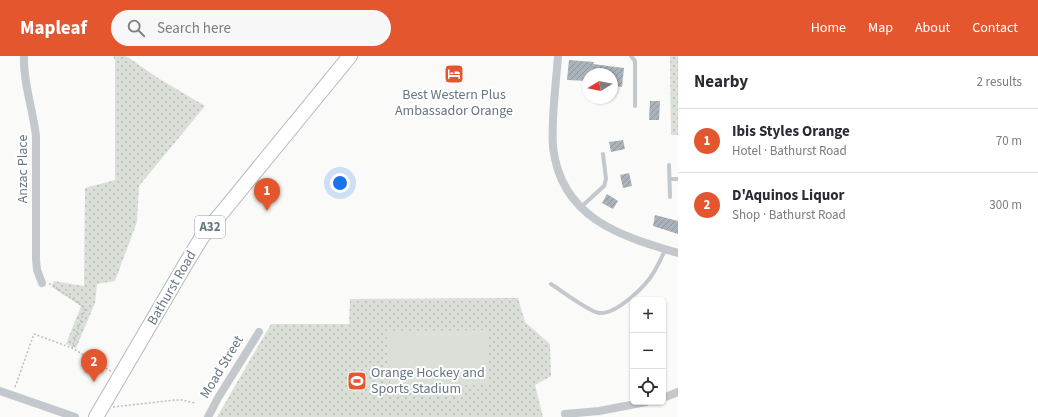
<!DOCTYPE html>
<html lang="en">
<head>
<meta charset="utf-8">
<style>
  :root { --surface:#fff; --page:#f7f7f7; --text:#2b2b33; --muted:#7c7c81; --line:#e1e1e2; --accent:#e4572e }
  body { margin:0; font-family:"Source Sans 3",sans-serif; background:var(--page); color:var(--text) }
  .controls { position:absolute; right:12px; bottom:12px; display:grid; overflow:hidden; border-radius:6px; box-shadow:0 1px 3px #0004 }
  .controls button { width:36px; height:36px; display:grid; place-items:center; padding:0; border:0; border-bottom:1px solid var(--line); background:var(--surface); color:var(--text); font:20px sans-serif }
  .compass { position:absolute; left:582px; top:12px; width:36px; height:36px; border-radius:50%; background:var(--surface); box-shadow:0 1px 3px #0004; rotate:260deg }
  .you { position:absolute; left:340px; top:127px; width:14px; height:14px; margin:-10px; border:3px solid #fff; border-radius:50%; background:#1a73e8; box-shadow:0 0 0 6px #1a73e833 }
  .badge { display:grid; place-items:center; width:26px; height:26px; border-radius:50%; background:var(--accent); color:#fff; font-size:13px; font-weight:700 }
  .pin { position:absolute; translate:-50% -33px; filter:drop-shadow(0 1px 2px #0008) }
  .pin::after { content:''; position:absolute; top:21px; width:14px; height:12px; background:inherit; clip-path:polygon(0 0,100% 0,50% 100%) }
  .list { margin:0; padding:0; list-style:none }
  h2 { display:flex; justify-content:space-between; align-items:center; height:52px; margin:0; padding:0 16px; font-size:17px }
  h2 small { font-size:13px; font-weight:400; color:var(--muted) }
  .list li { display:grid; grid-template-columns:26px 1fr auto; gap:12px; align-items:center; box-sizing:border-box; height:64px; padding:0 16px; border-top:1px solid var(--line) }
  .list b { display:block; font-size:15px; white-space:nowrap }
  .list p { margin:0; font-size:13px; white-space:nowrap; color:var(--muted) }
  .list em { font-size:13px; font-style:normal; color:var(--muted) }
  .icon { flex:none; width:22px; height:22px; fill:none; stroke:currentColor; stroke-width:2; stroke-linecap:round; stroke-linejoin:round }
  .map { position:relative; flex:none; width:678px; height:361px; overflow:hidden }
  header { display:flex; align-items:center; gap:24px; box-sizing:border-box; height:56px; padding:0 20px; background:var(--accent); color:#fff }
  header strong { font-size:19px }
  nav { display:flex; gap:22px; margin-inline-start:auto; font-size:14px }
  .search { width:280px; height:36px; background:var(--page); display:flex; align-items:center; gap:10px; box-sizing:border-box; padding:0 14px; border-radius:22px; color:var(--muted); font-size:15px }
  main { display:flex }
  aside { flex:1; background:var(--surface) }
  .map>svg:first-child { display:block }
  .park { fill:url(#park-dots) }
  .pitch { fill:#dadfd7 }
  .building { fill:url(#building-hatch) }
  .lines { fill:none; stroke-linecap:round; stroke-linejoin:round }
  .highway-casing { stroke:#b4b9bd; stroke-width:16 }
  .path { stroke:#bbbfc2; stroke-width:1.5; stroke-dasharray:2 2; stroke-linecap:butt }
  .lane { stroke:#c3c8cc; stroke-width:4 }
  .street { stroke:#c3c8cc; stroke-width:8 }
  .highway { stroke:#fff; stroke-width:14 }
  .labels { text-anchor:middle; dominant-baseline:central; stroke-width:4; stroke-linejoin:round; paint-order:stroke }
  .shield { fill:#fff; stroke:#939fa8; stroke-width:1 }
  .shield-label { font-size:13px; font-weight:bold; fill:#657683 }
  .poi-label { font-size:14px; fill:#657683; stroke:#fff }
  .street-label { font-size:14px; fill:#657683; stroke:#fff }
</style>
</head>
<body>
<header>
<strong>Mapleaf</strong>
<div class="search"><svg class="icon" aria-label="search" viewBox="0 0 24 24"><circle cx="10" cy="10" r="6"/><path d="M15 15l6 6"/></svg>Search here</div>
<nav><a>Home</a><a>Map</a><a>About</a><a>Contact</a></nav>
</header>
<main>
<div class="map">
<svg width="678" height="361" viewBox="0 0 678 361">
  <defs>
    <pattern id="park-dots" width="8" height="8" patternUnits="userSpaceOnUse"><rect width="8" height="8" fill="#dadfd7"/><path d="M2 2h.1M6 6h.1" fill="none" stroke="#b4b9b4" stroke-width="1.8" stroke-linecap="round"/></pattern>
    <pattern id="building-hatch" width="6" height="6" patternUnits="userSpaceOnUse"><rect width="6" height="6" fill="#aab3b9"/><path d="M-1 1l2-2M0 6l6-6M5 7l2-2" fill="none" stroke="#8e969c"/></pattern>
  </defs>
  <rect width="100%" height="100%" fill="#fafaf8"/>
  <path class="park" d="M113 0H126L158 22 205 50 139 130 137 166 115 225 97 228 95 247 76 292 66 288 81 250 52 231 54 225 84 230 85 132 115 124V4Z
    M670 0H678V79H671Z
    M518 242 525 266 550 288 551 320 535 329 543 361H217L271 268H349L350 243Z"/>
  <path class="pitch" d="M487 274 488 329 390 331 389 275Z"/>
  <path class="building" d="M569 4 594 6 593 8 624 12 622 31 612 30 613 18H588V25L567 24Z
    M650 45H660L659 64H649Z
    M623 84 625 93 611 96 609 86Z
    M629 117 632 130 623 132 620 119Z
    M607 138 618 145 613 153 602 147Z
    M655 159 678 165V178L653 170Z"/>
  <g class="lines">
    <defs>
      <path id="highway" d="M96 361 185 209 202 181 350 0"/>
    </defs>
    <use href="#highway" class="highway-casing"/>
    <path class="path" d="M49 228H51L85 252 72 292
      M15 331 34 278 72 292 112 316
      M113 351 175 344H182L195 347"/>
    <path class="lane" d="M631 0 635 5V50
      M669 109 670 141
      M670 123H678
      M581 151 604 130 606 123 603 98
      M551 228C562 235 588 255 599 257 616 259 646 230 654 216 658 209 662 201 665 194"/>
    <path class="street" d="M24 0C23 27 33 53 36 80V203L37 214 42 227
      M558 0C556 29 551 63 553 91 561 162 620 180 678 197
      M0 335 75 361
      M663 342 678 336
      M565 358 599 355 646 346
      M208 361 218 342 259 276"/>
    <use href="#highway" class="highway"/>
  </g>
  <defs>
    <symbol id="hotel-square" viewBox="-11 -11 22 22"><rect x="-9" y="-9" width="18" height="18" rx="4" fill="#e4572e" stroke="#fff"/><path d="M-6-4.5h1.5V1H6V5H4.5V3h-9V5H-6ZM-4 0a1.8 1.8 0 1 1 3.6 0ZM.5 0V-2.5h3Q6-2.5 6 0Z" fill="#fff"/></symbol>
    <symbol id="stadium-square" viewBox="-11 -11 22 22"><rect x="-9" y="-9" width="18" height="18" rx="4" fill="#e4572e" stroke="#fff"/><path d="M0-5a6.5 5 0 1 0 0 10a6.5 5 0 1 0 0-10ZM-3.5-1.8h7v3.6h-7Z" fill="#fff"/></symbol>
  </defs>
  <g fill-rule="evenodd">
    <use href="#hotel-square" x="443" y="7" width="22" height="22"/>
    <use href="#stadium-square" x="346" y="314" width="22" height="22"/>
  </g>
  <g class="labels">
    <rect class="shield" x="195" y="160" width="30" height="22" rx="3"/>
    <g class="shield-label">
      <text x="210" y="171">A32</text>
    </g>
    <g class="poi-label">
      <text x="454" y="39">Best Western Plus<tspan x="454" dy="16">Ambassador Orange</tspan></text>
      <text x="371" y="317" text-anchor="start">Orange Hockey and<tspan x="371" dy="16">Sports Stadium</tspan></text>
    </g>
    <g class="street-label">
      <text transform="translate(23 113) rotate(-90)">Anzac Place</text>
      <text transform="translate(172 232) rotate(-60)">Bathurst Road</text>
      <text transform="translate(222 311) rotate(-59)">Moad Street</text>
    </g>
  </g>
</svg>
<div class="controls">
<button>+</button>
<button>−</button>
<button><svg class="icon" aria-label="locate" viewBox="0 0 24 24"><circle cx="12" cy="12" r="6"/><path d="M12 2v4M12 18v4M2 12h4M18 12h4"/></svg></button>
</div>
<svg class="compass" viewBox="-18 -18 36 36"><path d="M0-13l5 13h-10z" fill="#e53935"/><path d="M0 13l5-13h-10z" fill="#7c7c81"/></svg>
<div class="you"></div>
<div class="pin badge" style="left:267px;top:155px">1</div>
<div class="pin badge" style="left:94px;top:326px">2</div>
</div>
<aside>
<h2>Nearby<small>2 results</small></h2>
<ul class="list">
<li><span class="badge">1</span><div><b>Ibis Styles Orange</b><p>Hotel · Bathurst Road</p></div><em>70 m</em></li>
<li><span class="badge">2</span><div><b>D'Aquinos Liquor</b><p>Shop · Bathurst Road</p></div><em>300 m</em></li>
</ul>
</aside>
</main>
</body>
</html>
